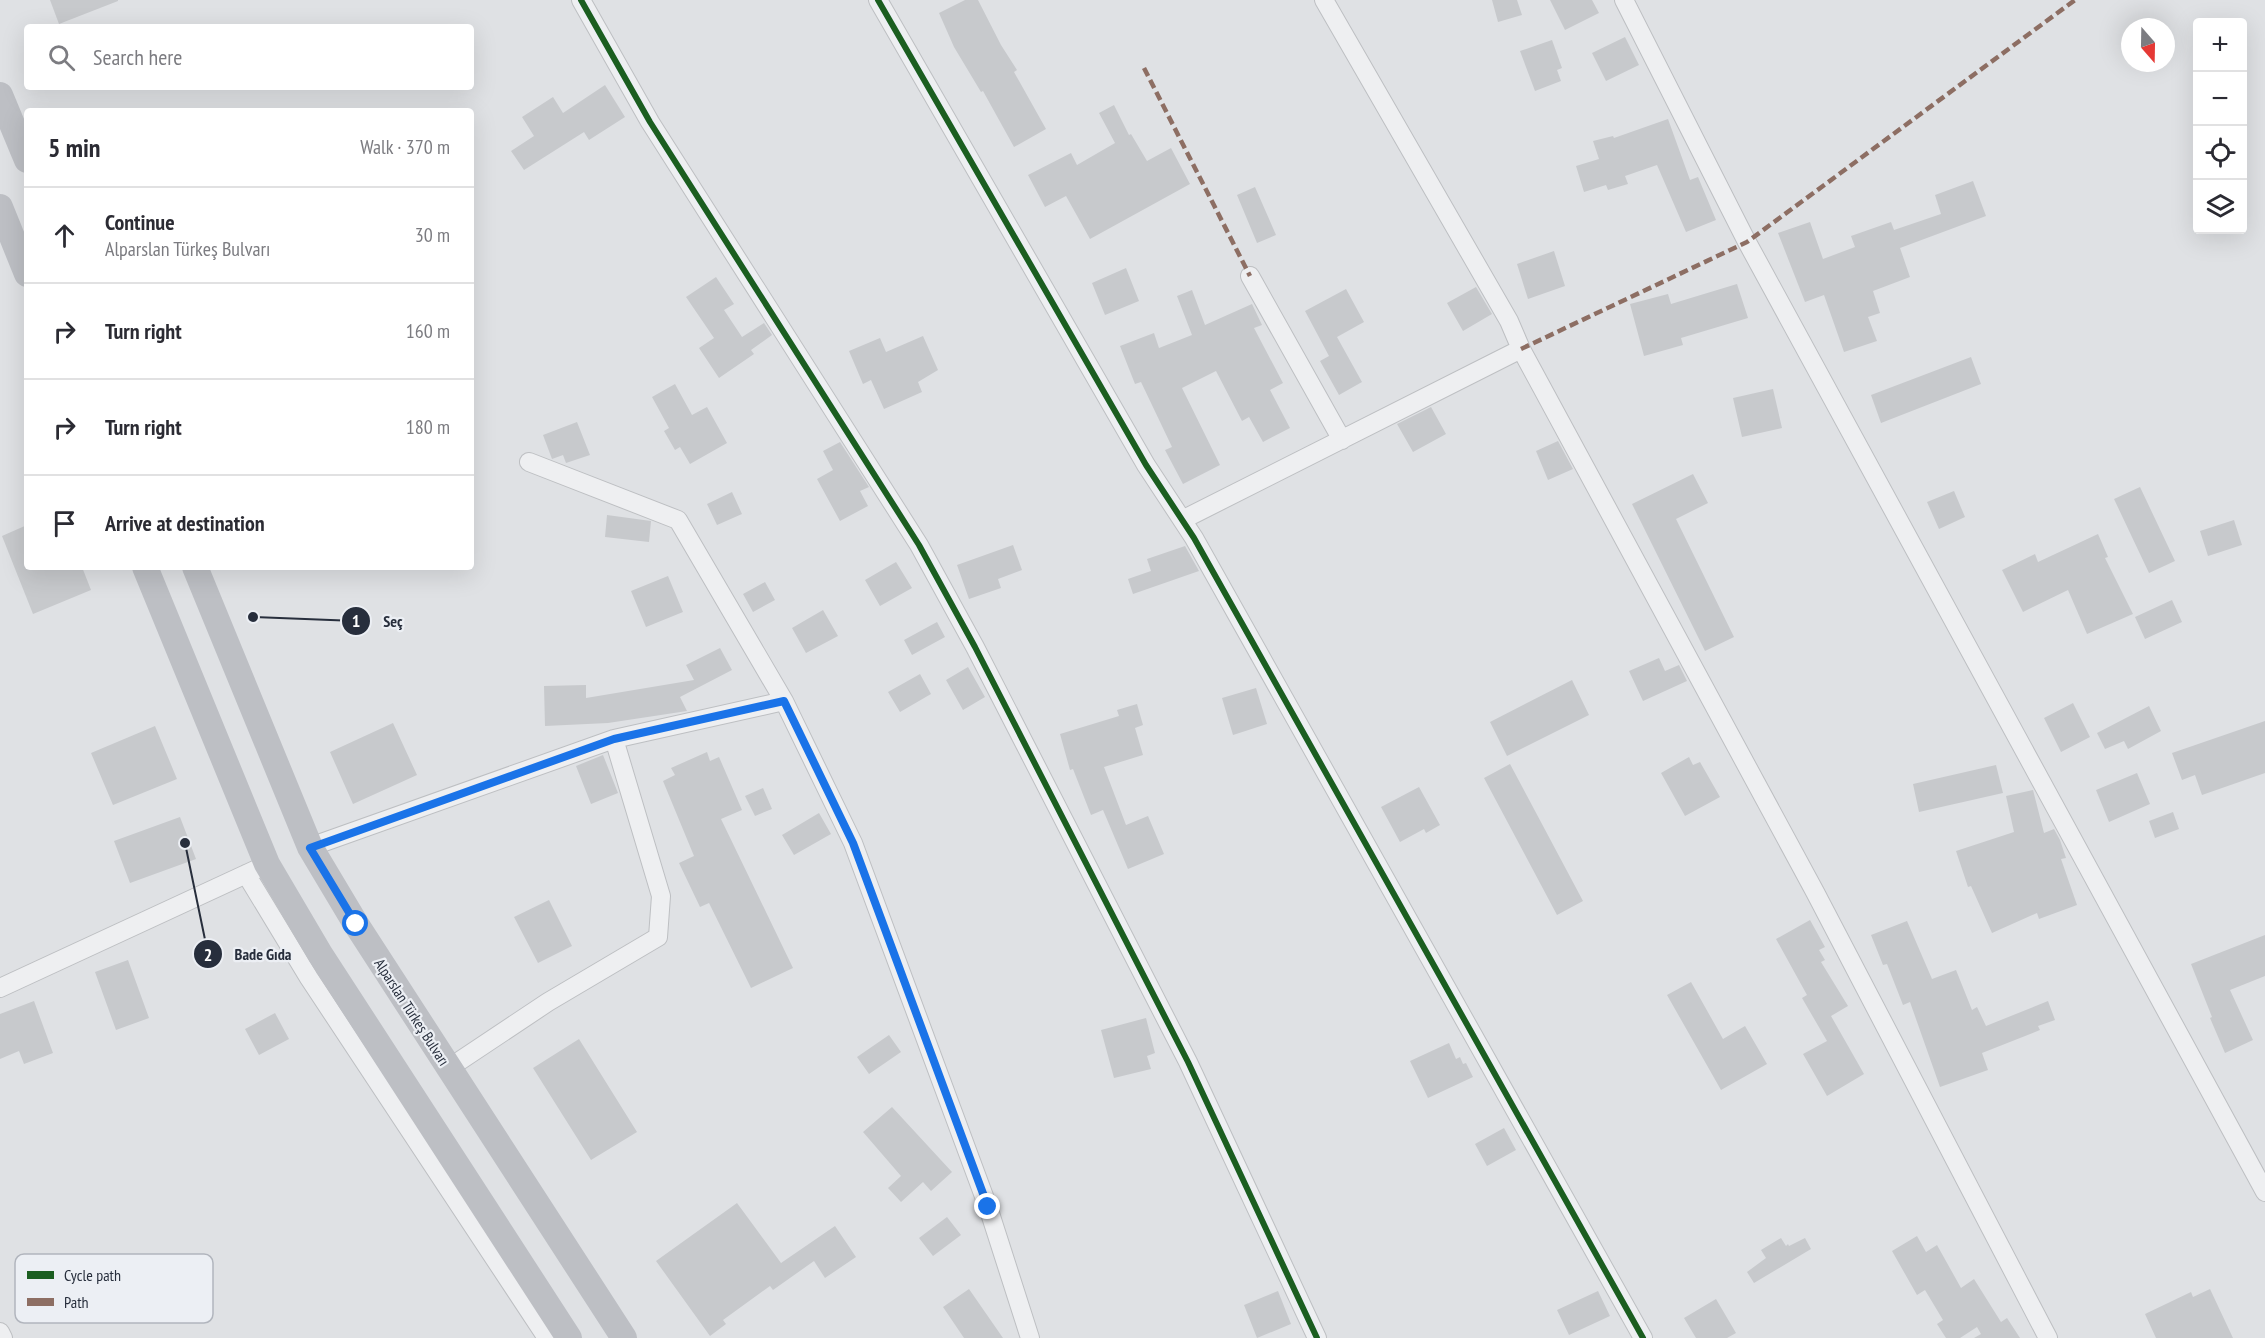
<!DOCTYPE html>
<html lang="en">
<head>
<meta charset="utf-8">
<style>
  :root { --surface:#fff; --page:#f2f2f3; --text:#2b2b33; --muted:#7c7c81; --line:#e1e1e2 }
  body { margin:0; font-family:"PT Sans Narrow",sans-serif; background:var(--page); color:var(--text) }
  .controls { position:absolute; right:18px; top:18px; display:grid; overflow:hidden; border-radius:6px; box-shadow:0 6px 24px #0002 }
  .controls button { width:54px; height:54px; display:grid; place-items:center; padding:0; border:0; border-bottom:2px solid var(--line); background:var(--surface); color:var(--text); font:30px sans-serif }
  .compass { position:absolute; left:2121px; top:18px; width:54px; height:54px; border-radius:50%; background:var(--surface); box-shadow:0 6px 24px #0002; rotate:160deg }
  .stop { position:absolute; width:18px; height:18px; margin:-14px; border:4px solid #1a73e8; border-radius:50%; background:#fff }
  .stop.end { background:#1a73e8; border-color:#fff; box-shadow:0 2px 6px #0008 }
  .list { margin:0; padding:0; list-style:none }
  h2 { display:flex; justify-content:space-between; align-items:center; height:78px; margin:0; padding:0 24px; font-size:26px }
  h2 small { font-size:20px; font-weight:400; color:var(--muted) }
  .list li { display:grid; grid-template-columns:39px 1fr auto; gap:18px; align-items:center; box-sizing:border-box; height:96px; padding:0 24px; border-top:2px solid var(--line) }
  .list b { display:block; font-size:22px; white-space:nowrap }
  .list p { margin:0; font-size:20px; white-space:nowrap; color:var(--muted) }
  .list em { font-size:20px; font-style:normal; color:var(--muted) }
  .icon { flex:none; width:33px; height:33px; fill:none; stroke:currentColor; stroke-width:2; stroke-linecap:round; stroke-linejoin:round }
  .map { position:relative; flex:none; width:2265px; height:1338px; overflow:hidden }
  .search { position:absolute; background:var(--surface); box-shadow:0 6px 24px #0002; left:24px; top:24px; width:450px; height:66px; display:flex; align-items:center; gap:15px; box-sizing:border-box; padding:0 21px; border-radius:6px; color:var(--muted); font-size:22px }
  .panel { position:absolute; background:var(--surface); box-shadow:0 6px 24px #0002; left:24px; top:108px; width:450px; height:462px; border-radius:6px }
  .map>svg:first-child { display:block }
  .building { fill:#c7c9cc }
  .lines { fill:none; stroke-linecap:round; stroke-linejoin:round }
  .street-casing { stroke:#bdbfc2; stroke-width:20 }
  .street { stroke:#eeeff1; stroke-width:18 }
  .secondary { stroke:#bdbfc4; stroke-width:26 }
  .quiet { stroke:#8d6e63; stroke-width:4.5; stroke-dasharray:9 4.5; stroke-linecap:butt }
  .cycleway-casing { stroke:#eceff4; stroke-width:10 }
  .cycleway { stroke:#1b5e20; stroke-width:6 }
  .route { stroke:#1a73e8; stroke-width:8 }
  .labels { text-anchor:middle; dominant-baseline:central; stroke-width:4.5; stroke-linejoin:round; paint-order:stroke }
  .street-label { font-size:15px; fill:#272e3c; stroke:#eceff4 }
  .key { fill:#eceff4; stroke:#b1b5bd; stroke-width:1.5 }
  .key-label { font-size:16px; fill:#272e3c }
  .leader { fill:none; stroke:#272e3c; stroke-width:2 }
  .callout-dot { fill:#272e3c; stroke:#eceff4; stroke-width:2 }
  .mark-label { font-size:18px; text-anchor:middle; font-weight:bold; fill:#fff }
  .callout-label { font-size:16px; text-anchor:middle; font-weight:bold; fill:#272e3c; stroke:#eceff4; stroke-width:4.5; stroke-linejoin:round; paint-order:stroke }
</style>
</head>
<body>
<div class="map">
<svg width="2265" height="1338" viewBox="0 0 2265 1338">
  <rect width="100%" height="100%" fill="#dfe1e4"/>
  <path class="building" d="M50 0H118V1L59 24Z
    M965 0H978L1001 45 1017 70 1014 72 1046 129 1014 147 983 91 981 92 954 47 939 13Z
    M1492 0H1517L1522 15 1498 22Z
    M1550 0H1592L1599 13 1565 30Z
    M1625 37 1639 65 1606 81 1592 53Z
    M1552 40 1562 68 1557 70 1561 81 1535 91 1520 51Z
    M605 85 625 117 589 140 584 132 524 170 511 151 534 136 522 117 553 97 563 113Z
    M1114 105 1129 135 1131 134 1147 161 1171 148 1190 184 1090 239 1066 196 1045 207 1028 175 1071 153 1077 165 1115 143 1099 113Z
    M1668 119 1690 180 1698 177 1716 220 1686 232 1657 165 1625 176 1628 184 1608 190 1606 185 1584 192 1576 166 1599 159 1593 141 1613 136 1614 138Z
    M1973 181 1986 216 1900 248 1910 277 1873 291 1880 313 1868 317 1877 341 1844 352 1824 295 1805 302 1778 233 1810 222 1823 259 1855 247 1851 236 1891 222 1894 230 1941 214 1935 195Z
    M1255 187 1276 235 1257 243 1237 195Z
    M1554 251 1565 286 1528 299 1517 264Z
    M1126 268 1139 301 1105 315 1092 283Z
    M716 277 734 304 724 310 742 337 764 323 772 335 751 350 754 354 719 378 699 348 714 338 686 297Z
    M1737 284 1748 318 1681 338 1683 345 1644 356 1630 304 1668 294 1671 304Z
    M1476 287 1492 314 1463 331 1447 303Z
    M1346 289 1364 322 1337 337 1362 382 1339 395 1320 361 1329 356 1305 311Z
    M1192 290 1205 325 1252 304 1262 325 1254 328 1283 383 1270 390 1290 428 1263 442 1249 417 1242 421 1216 371 1182 388 1220 465 1183 484 1165 450 1172 447 1141 382 1135 384 1120 346 1154 333 1159 348 1192 335 1177 296Z
    M923 336 938 370 918 382 922 392 884 409 871 380 863 384 849 351 880 338 886 352Z
    M1971 357 1981 384 1881 423 1871 395Z
    M675 384 692 415 707 407 727 443 690 464 680 447 675 450 664 431 669 428 652 397Z
    M1773 389 1782 428 1742 437 1733 398Z
    M1431 407 1446 434 1413 452 1397 424Z
    M577 422 590 455 566 463 563 455 552 459 543 435Z
    M1558 441 1573 469 1548 480 1536 451Z
    M840 442 869 487 860 491 868 506 840 521 817 479 833 470 823 451Z
    M1693 474 1708 503 1676 519 1734 637 1705 651 1632 504Z
    M2140 487 2175 561 2149 573 2114 499Z
    M1954 491 1965 517 1939 529 1927 502Z
    M732 492 742 514 717 525 707 504Z
    M607 515 651 521 649 542 605 537Z
    M2234 520 2242 545 2208 556 2200 531Z
    M27 525V567H82L91 590 33 614 2 536Z
    M2098 534 2108 557 2105 558 2133 614 2087 634 2068 590 2023 612 2002 570 2035 554 2038 562Z
    M1013 545 1022 570 998 579 1001 588 969 599 957 565Z
    M1185 546 1199 571 1133 594 1128 579 1151 571 1147 559Z
    M896 562 912 588 880 606 865 580Z
    M668 576 683 612 646 627 631 591Z
    M765 582 775 600 753 612 743 594Z
    M2172 600 2182 622 2145 639 2135 617Z
    M823 610 838 636 806 653 792 628Z
    M937 622 945 637 912 655 904 640Z
    M720 648 732 670 680 697 687 711 608 723 545 726 544 686 586 685V698L694 680 686 665Z
    M1659 658 1665 671 1679 665 1687 681 1643 701 1629 671Z
    M968 667 985 697 963 710 946 680Z
    M920 674 931 694 900 712 888 692Z
    M1572 680 1589 715 1507 756 1490 722Z
    M1256 688 1267 724 1233 735 1222 698Z
    M2073 703 2090 737 2061 752 2044 718Z
    M1137 704 1143 725 1135 728 1143 755 1104 767 1126 825 1148 816 1164 854 1128 869 1103 810 1091 815 1073 769 1070 770 1060 734 1119 716 1117 710Z
    M2149 706 2161 731 2128 749 2124 741 2105 749 2097 733Z
    M2265 721V773L2202 795 2195 775 2182 780 2172 753Z
    M393 723 417 775 353 804 330 752Z
    M155 726 177 779 113 805 91 753Z
    M707 752 710 761 719 757 742 810 721 819 793 968 751 988 709 903 700 907 679 863 694 856 663 781 675 775 671 768Z
    M603 755 618 793 591 804 576 766Z
    M1689 757 1693 765 1700 762 1720 797 1685 816 1661 773Z
    M1510 764 1583 901 1557 915 1484 778Z
    M1996 765 2003 793 1919 812 1913 784Z
    M2137 773 2150 804 2109 822 2096 790Z
    M1419 787 1440 825 1426 833 1424 829 1400 842 1381 807Z
    M763 788 772 809 755 816 745 796Z
    M2033 790 2044 833 2054 829 2060 840 2066 858 2061 859 2077 905 2039 919 2037 913 1992 933 1971 886 1968 887 1956 851 2014 832 2006 796Z
    M2173 812 2179 829 2155 838 2149 821Z
    M819 813 831 834 794 855 782 835Z
    M180 817 196 859 130 883 114 841Z
    M549 900 572 946 538 963 514 917Z
    M1810 920 1825 947 1819 950 1825 960 1821 962 1848 1006 1831 1016 1864 1074 1827 1096 1803 1054 1827 1041 1802 998 1807 995 1776 939Z
    M1907 921 1932 979 1956 970 1972 1010 1977 1007 1986 1026 2048 1001 2055 1020 2038 1026 2040 1030 1982 1053 1988 1070 1940 1087 1910 1002 1903 1005 1887 964 1883 965 1871 935Z
    M2265 935V976L2230 990 2253 1040 2225 1053 2210 1018 2212 1017 2191 964Z
    M128 960 149 1018 116 1030 95 972Z
    M1691 982 1723 1039 1745 1026 1767 1064 1721 1090 1667 995Z
    M34 1001 53 1053 24 1064 19 1051 0 1059V1014Z
    M275 1013 289 1039 259 1055 245 1029Z
    M1146 1018 1155 1053 1147 1056 1151 1069 1114 1078 1101 1030Z
    M889 1035 901 1052 869 1074 857 1057Z
    M579 1039 637 1132 591 1160 533 1068Z
    M1449 1043 1456 1059 1460 1057 1463 1064 1466 1063 1473 1077 1428 1098 1410 1061Z
    M892 1107 952 1172 931 1191 923 1182 901 1202 888 1188 901 1176 863 1132Z
    M1504 1128 1516 1150 1487 1166 1475 1144Z
    M737 1203 781 1263 835 1226 856 1257 825 1278 814 1261 773 1290 770 1286 723 1320 726 1324 710 1336 656 1261Z
    M947 1217 961 1235 933 1256 919 1238Z
    M1917 1236 1926 1252 1937 1245 1961 1288 1974 1279 2001 1322 2007 1318 2020 1338H1974L1981 1334 1977 1327 1960 1338H1946L1937 1324 1943 1320 1925 1290 1917 1295 1892 1251Z
    M1781 1238 1786 1246 1788 1244 1789 1246 1805 1238 1811 1249 1754 1283 1747 1272 1766 1258 1761 1250Z
    M969 1289 1003 1338H964L943 1307Z
    M2210 1289 2233 1338H2156L2145 1314 2191 1292 2193 1297Z
    M1278 1291 1291 1324 1257 1338 1244 1305Z
    M1598 1291 1610 1316 1569 1335 1557 1310Z
    M1716 1299 1736 1333 1727 1338H1696L1684 1318Z"/>
  <g class="lines">
    <defs>
      <path id="street" d="M581 0 650 122 919 545 975 647 1188 1062 1317 1338
        M878 0 1146 465 1194 538 1643 1338
        M1324 0 1509 321 1521 349 1815 892 2048 1338
        M1624 0 1747 242 2265 1192
        M1250 276 1342 440
        M529 462 678 520 784 701 853 843 988 1207 1030 1338
        M1182 520 1521 349
        M310 847 614 739 784 701
        M246 874 309 978 547 1338
        M0 988 257 869
        M449 1068 548 1002 658 937 661 896 614 739
        M0 1332 3 1338"/>
    </defs>
    <use href="#street" class="street-casing"/>
    <use href="#street" class="street"/>
    <path class="secondary" d="M0 95 27 160
      M0 207 27 274
      M145 567 267 864 320 954 569 1338
      M195 567 310 847 356 924 624 1338"/>
    <path class="quiet" d="M1144 68 1250 276
      M1521 349 1747 242 2075 0"/>
    <defs>
      <path id="cycleway" d="M581 0 650 122 919 545 975 647 1188 1062 1317 1338
        M878 0 1146 465 1194 538 1643 1338"/>
    </defs>
    <use href="#cycleway" class="cycleway-casing"/>
    <use href="#cycleway" class="cycleway"/>
  </g>
  <g class="lines">
    <path class="route" d="M356 924 310 848 614 739 784 701 853 843 988 1207"/>
  </g>
  <g class="labels">
    <g class="street-label">
      <text transform="translate(412 1012) rotate(57)">Alparslan Türkeş Bulvarı</text>
    </g>
  </g>
  <rect x="15" y="1254" width="198" height="69" rx="9" class="key"/>
  <rect x="27" y="1271" width="27" height="8" fill="#1b5e20"/>
  <rect x="27" y="1298" width="27" height="8" fill="#8d6e63"/>
  <g class="key-label">
    <text x="64" y="1281">Cycle path</text>
    <text x="64" y="1308">Path</text>
  </g>
  <path class="leader" d="M253 617L356 621M185 843L208 954"/>
  <g class="callout-dot">
    <circle cx="253" cy="617" r="6"/>
    <circle cx="185" cy="843" r="6"/>
    <circle cx="356" cy="621" r="15"/>
    <circle cx="208" cy="954" r="15"/>
  </g>
  <g class="mark-label">
    <text x="356" y="627">1</text>
    <text x="208" y="961">2</text>
  </g>
  <g class="callout-label">
    <text x="393" y="627">Seç</text>
    <text x="263" y="960">Bade Gıda</text>
  </g>
</svg>
<div class="controls">
<button>+</button>
<button>−</button>
<button><svg class="icon" aria-label="locate" viewBox="0 0 24 24"><circle cx="12" cy="12" r="6"/><path d="M12 2v4M12 18v4M2 12h4M18 12h4"/></svg></button>
<button><svg class="icon" aria-label="layers" viewBox="0 0 24 24"><path d="M12 4l9 5-9 5-9-5zM3 14l9 5 9-5"/></svg></button>
</div>
<svg class="compass" viewBox="-18 -18 36 36"><path d="M0-13l5 13h-10z" fill="#e53935"/><path d="M0 13l5-13h-10z" fill="#7c7c81"/></svg>
<div class="stop" style="left:356px;top:924px"></div>
<div class="stop end" style="left:988px;top:1207px"></div>
<div class="search"><svg class="icon" aria-label="search" viewBox="0 0 24 24"><circle cx="10" cy="10" r="6"/><path d="M15 15l6 6"/></svg>Search here</div>
<section class="panel">
<h2>5 min<small>Walk · 370 m</small></h2>
<ul class="list">
<li><svg class="icon" aria-label="ahead" viewBox="0 0 24 24"><path d="M12 20V5M6 11l6-6 6 6"/></svg><div><b>Continue</b><p>Alparslan Türkeş Bulvarı</p></div><em>30 m</em></li>
<li><svg class="icon" aria-label="right" viewBox="0 0 24 24"><path d="M7 20v-9h11M14 6l5 5-5 5"/></svg><div><b>Turn right</b></div><em>160 m</em></li>
<li><svg class="icon" aria-label="right" viewBox="0 0 24 24"><path d="M7 20v-9h11M14 6l5 5-5 5"/></svg><div><b>Turn right</b></div><em>180 m</em></li>
<li><svg class="icon" aria-label="arrive" viewBox="0 0 24 24"><path d="M6 21V4h12l-3 4 3 4H6"/></svg><div><b>Arrive at destination</b></div></li>
</ul>
</section>
</div>
</body>
</html>
